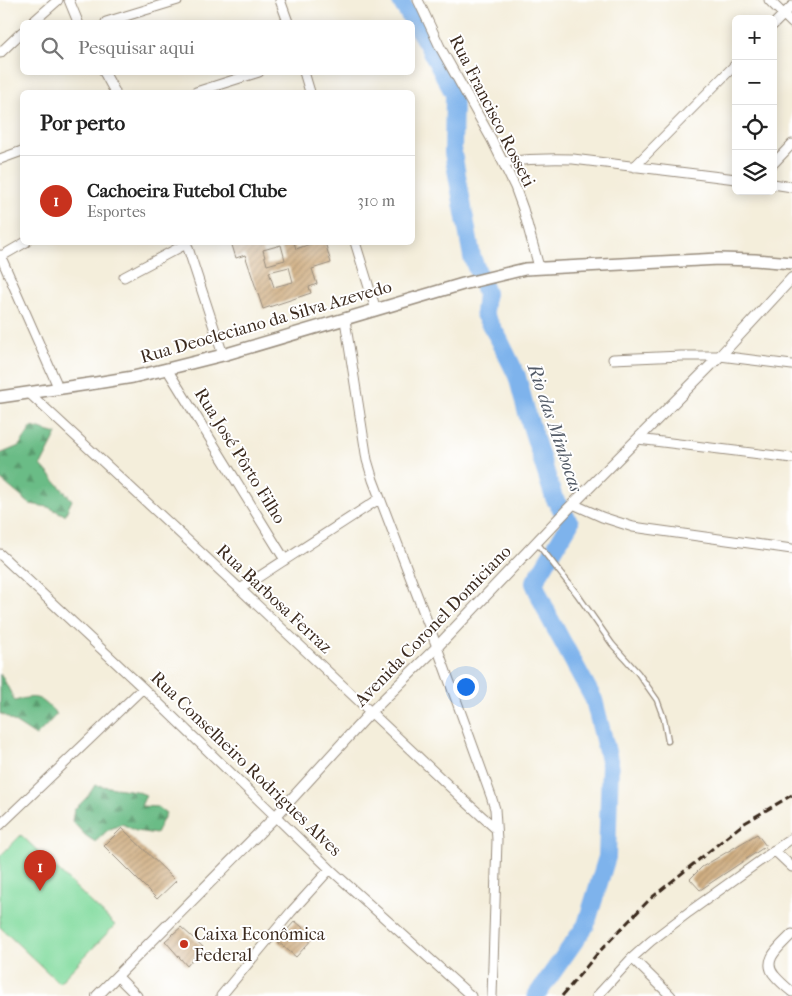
<!DOCTYPE html>
<html lang="pt">
<head>
<meta charset="utf-8">
<style>
  :root { --surface:#fff; --page:#f2f2f2; --text:#222; --muted:#767676; --line:#e0e0e0; --accent:#c8321e }
  body { margin:0; font-family:"IM FELL French Canon",serif; background:var(--page); color:var(--text) }
  .controls { position:absolute; right:15px; top:15px; display:grid; overflow:hidden; border-radius:8px; box-shadow:0 2px 12px #0003 }
  .controls button { width:45px; height:45px; display:grid; place-items:center; padding:0; border:0; border-bottom:1px solid var(--line); background:var(--surface); color:var(--text); font:25px sans-serif }
  .you { position:absolute; left:465px; top:686px; width:18px; height:18px; margin:-12px; border:4px solid #fff; border-radius:50%; background:#1a73e8; box-shadow:0 0 0 8px #1a73e833 }
  .badge { display:grid; place-items:center; width:32px; height:32px; border-radius:50%; background:var(--accent); color:#fff; font-size:16px; font-weight:700 }
  .pin { position:absolute; translate:-50% -41px; filter:drop-shadow(0 1px 2px #0008) }
  .pin::after { content:''; position:absolute; top:26px; width:18px; height:15px; background:inherit; clip-path:polygon(0 0,100% 0,50% 100%) }
  .list { margin:0; padding:0; list-style:none }
  h2 { display:flex; justify-content:space-between; align-items:center; height:65px; margin:0; padding:0 20px; font-size:21px }
  h2 small { font-size:16px; font-weight:400; color:var(--muted) }
  .list li { display:grid; grid-template-columns:32px 1fr auto; gap:15px; align-items:center; box-sizing:border-box; height:90px; padding:0 20px; border-top:1px solid var(--line) }
  .list b { display:block; font-size:19px; white-space:nowrap }
  .list p { margin:0; font-size:16px; white-space:nowrap; color:var(--muted) }
  .list em { font-size:16px; font-style:normal; color:var(--muted) }
  .icon { flex:none; width:28px; height:28px; fill:none; stroke:currentColor; stroke-width:2; stroke-linecap:round; stroke-linejoin:round }
  .map { position:relative; flex:none; width:792px; height:996px; overflow:hidden }
  .search { position:absolute; background:var(--surface); box-shadow:0 2px 12px #0003; left:20px; top:20px; width:395px; height:55px; display:flex; align-items:center; gap:12px; box-sizing:border-box; padding:0 18px; border-radius:8px; color:var(--muted); font-size:19px }
  .panel { position:absolute; background:var(--surface); box-shadow:0 2px 12px #0003; left:20px; top:90px; width:395px; height:155px; border-radius:8px }
  .map>svg:first-child { display:block }
  .forest { fill:url(#forest-firs); stroke:#537352 }
  .park { fill:#84dca0; stroke:#60835f }
  .lines { fill:none; stroke-linecap:round; stroke-linejoin:round }
  .river { stroke:#7eb3ec; stroke-width:18 }
  .building { fill:url(#building-hatch); fill-rule:evenodd }
  .service-casing { stroke:#988c7c; stroke-width:7 }
  .minor-casing { stroke:#988c7c; stroke-width:11 }
  .tertiary-casing { stroke:#988c7c; stroke-width:12 }
  .secondary-casing { stroke:#988c7c; stroke-width:14 }
  .service { stroke:#fff; stroke-width:4.5 }
  .minor { stroke:#fff; stroke-width:9 }
  .tertiary { stroke:#fff; stroke-width:10 }
  .secondary { stroke:#fff; stroke-width:11 }
  .rail { stroke:#3b2a1e; stroke-width:3; stroke-dasharray:8 4; stroke-linecap:butt }
  .poi-dot { fill:#c8321e; stroke:#fff; stroke-width:2 }
  .labels { text-anchor:middle; dominant-baseline:central; stroke-width:4; stroke-linejoin:round; paint-order:stroke }
  .street-label { font-size:18px; fill:#3b2a1e; stroke:#fff }
  .poi-label { font-size:18px; fill:#3b2a1e; stroke:#fff; text-anchor:start }
  .water-label { font-size:19px; font-style:italic; fill:#525a66; stroke:#fff }
</style>
</head>
<body>
<div class="map">
<svg width="792" height="996" viewBox="0 0 792 996">
  <defs>
    <pattern id="forest-firs" width="22" height="20" patternUnits="userSpaceOnUse" patternTransform="scale(1.25)"><rect width="22" height="20" fill="#6bbc86"/><path d="M5 1l3.5 6h-7zM16 11l3.5 6h-7z" fill="#59996d"/></pattern>
    <pattern id="building-hatch" width="6" height="6" patternUnits="userSpaceOnUse" patternTransform="scale(1.25)"><rect width="6" height="6" fill="#d0af83"/><path d="M-1 1l2-2M0 6l6-6M5 7l2-2" fill="none" stroke="#aa8f6b"/></pattern>
  </defs>
  <rect width="100%" height="100%" fill="#fff"/>
  <filter id="ink" filterUnits="userSpaceOnUse"><feTurbulence type="fractalNoise" baseFrequency=".02" numOctaves="2"/><feDisplacementMap in="SourceGraphic" scale="10" xChannelSelector="R" yChannelSelector="G"/><feConvolveMatrix kernelMatrix="1 2 1 2 8 2 1 2 1" color-interpolation-filters="sRGB"/></filter>
  <filter id="wash" filterUnits="userSpaceOnUse"><feTurbulence type="fractalNoise" baseFrequency=".0096" numOctaves="4" result="noise"/><feDisplacementMap in="SourceGraphic" scale="20" xChannelSelector="R" yChannelSelector="G"/><feGaussianBlur stdDeviation="1.12" result="paint"/><feColorMatrix in="noise" values="0 0 0 0 0 0 0 0 0 0 0 0 0 0 0 0 0 1.4 0 .05"/><feComposite in="paint" operator="in"/></filter>
  <g filter="url(#wash)">
    <rect width="100%" height="100%" fill="#f4eedb"/>
    <path class="forest" d="M32 427 57 434 41 465 72 500 65 515 48 507 30 504 0 479V454L19 446Z
      M0 674 3 678 15 701C39 693 41 699 57 714L36 736 2 714H0Z
      M95 785 136 791 146 795 141 806 158 807 166 813 156 834 136 831 122 824 108 830 95 842 85 835 72 821 74 810 88 796Z"/>
    <path class="park" d="M21 835 115 925 59 983 0 927V856Z"/>
    <g class="lines">
      <path class="river" d="M400 0 426 42 454 94 453 153 472 257 486 293 484 314 499 339 517 376 526 410 554 498 570 523 534 583 549 617 594 700 610 764 607 857 586 925 536 996"/>
    </g>
    <g id="blocks">
      <path class="building" d="M231 242H294L296 249 316 242H325L331 263 312 269 317 284 309 287 311 293 263 309 245 255 236 258ZM281 245 285 260 267 265 263 250ZM289 267 293 282 274 287 269 272Z
        M122 828 176 881 157 899 104 846Z
        M757 834 766 846 700 890 690 879 702 867Z
        M295 921 314 937 296 957 277 941Z
        M181 927 203 947 187 966 165 941Z"/>
    </g>
  </g>
  <g filter="url(#ink)">
    <use href="#blocks" fill-opacity="0" stroke="#988c7c" stroke-width="1"/>
    <g class="lines">
      <defs>
        <path id="service" d="M537 543 577 594 612 644 638 673 657 700 664 719 668 741"/>
        <path id="minor" d="M69 0 78 22
          M280 0 288 22
          M418 0 440 47 492 140 515 187 523 209 539 267
          M769 0 792 23
          M33 22 58 0
          M106 22 178 0
          M773 25 792 6
          M0 53 22 32
          M104 72 115 92
          M304 72 310 92
          M196 92 259 72
          M0 159 22 151
          M503 162C527 159 549 158 573 159L736 179
          M773 164 792 144
          M634 167 736 64
          M773 184 792 187
          M186 242 223 355
          M355 242 376 310
          M0 255 59 389
          M0 257 26 242
          M124 277 186 244
          M345 320 364 441 367 460 373 480 437 647 491 796 495 809 497 840 492 996
          M613 359 681 356H720L792 365
          M167 369 285 560
          M29 393 240 589 465 801 496 829
          M638 439 792 458
          M573 504 602 517 633 527 792 549
          M0 554 143 688 330 869 471 996
          M240 589 379 499
          M0 825 143 688
          M774 850 792 867
          M792 934C782 945 760 960 775 976 780 982 786 987 792 992
          M632 958 671 996
          M117 976 137 996
          M221 996 291 912 330 869
          M597 996 632 958 651 941 689 912 792 838"/>
        <path id="tertiary" d="M97 996 276 816 370 713 437 647 567 510 720 356 792 278"/>
        <path id="secondary" d="M0 397 96 383 133 377 167 369 223 355 463 284 525 269 719 259 755 260 792 263"/>
      </defs>
      <use href="#service" class="service-casing"/>
      <use href="#minor" class="minor-casing"/>
      <use href="#tertiary" class="tertiary-casing"/>
      <use href="#secondary" class="secondary-casing"/>
      <use href="#service" class="service"/>
      <use href="#minor" class="minor"/>
      <use href="#tertiary" class="tertiary"/>
      <use href="#secondary" class="secondary"/>
      <path class="rail" d="M562 996 597 954 650 899 743 824 792 795"/>
    </g>
  </g>
  <circle class="poi-dot" cx="184" cy="944" r="5"/>
  <g class="labels">
    <g class="street-label">
      <text transform="translate(492 111) rotate(63)">Rua Francisco Rosseti</text>
      <text transform="translate(266 322) rotate(-16)">Rua Deocleciano da Silva Azevedo</text>
      <text transform="translate(240 456) rotate(58)">Rua José Pôrto Filho</text>
      <text transform="translate(274 599) rotate(43)">Rua Barbosa Ferraz</text>
      <text transform="translate(433 626) rotate(-46)">Avenida Coronel Domiciano</text>
      <text transform="translate(246 764) rotate(44)">Rua Conselheiro Rodrigues Alves</text>
    </g>
    <g class="poi-label">
      <text x="194" y="934">Caixa Econômica<tspan x="194" dy="21">Federal</tspan></text>
    </g>
    <g class="water-label">
      <text transform="translate(555 428) rotate(71)">Rio das Minhocas</text>
    </g>
  </g>
</svg>
<div class="controls">
<button>+</button>
<button>−</button>
<button><svg class="icon" aria-label="locate" viewBox="0 0 24 24"><circle cx="12" cy="12" r="6"/><path d="M12 2v4M12 18v4M2 12h4M18 12h4"/></svg></button>
<button><svg class="icon" aria-label="layers" viewBox="0 0 24 24"><path d="M12 4l9 5-9 5-9-5zM3 14l9 5 9-5"/></svg></button>
</div>
<div class="you"></div>
<div class="pin badge" style="left:40px;top:891px">1</div>
<div class="search"><svg class="icon" aria-label="search" viewBox="0 0 24 24"><circle cx="10" cy="10" r="6"/><path d="M15 15l6 6"/></svg>Pesquisar aqui</div>
<section class="panel">
<h2>Por perto<small></small></h2>
<ul class="list">
<li><span class="badge">1</span><div><b>Cachoeira Futebol Clube</b><p>Esportes</p></div><em>310 m</em></li>
</ul>
</section>
</div>
</body>
</html>
